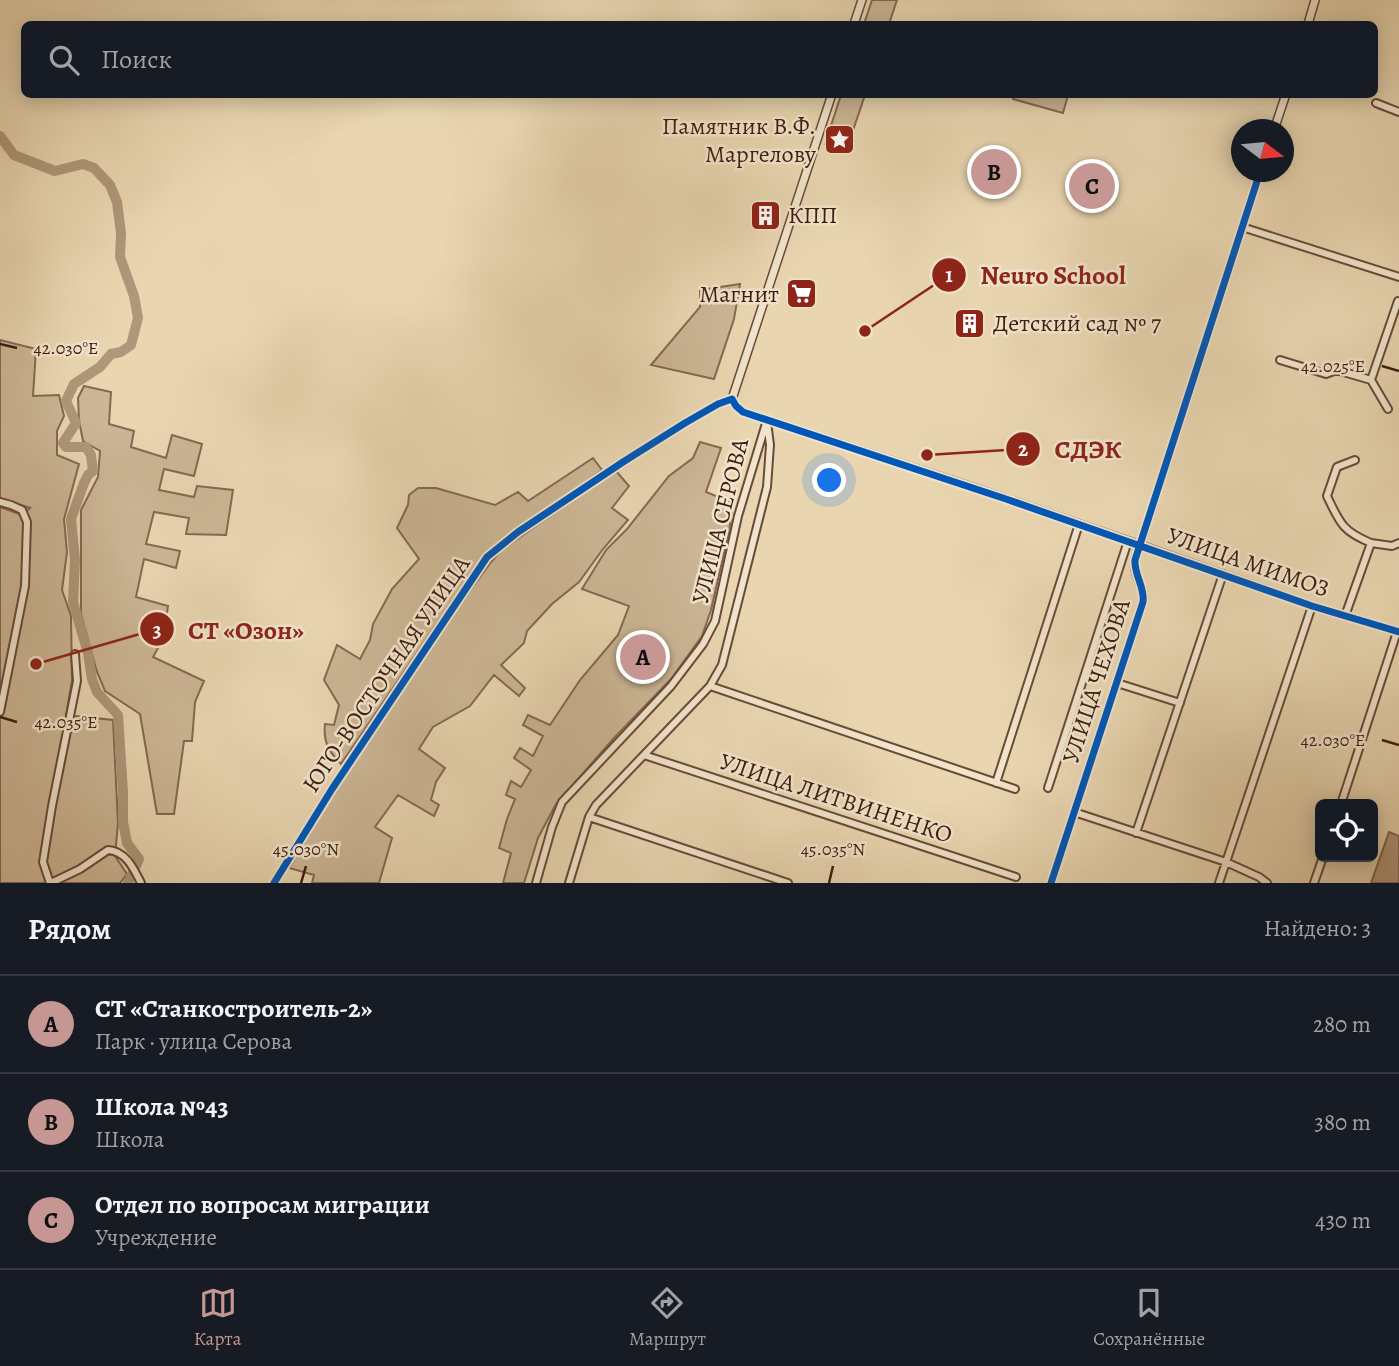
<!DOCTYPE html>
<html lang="ru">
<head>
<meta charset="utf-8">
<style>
  :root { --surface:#171b24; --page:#242831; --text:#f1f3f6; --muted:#9ea1a6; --line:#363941; --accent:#c59692 }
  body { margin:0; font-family:Alegreya,serif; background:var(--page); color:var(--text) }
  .controls { position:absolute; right:21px; bottom:21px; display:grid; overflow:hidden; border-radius:10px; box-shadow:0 4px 18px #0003 }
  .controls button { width:63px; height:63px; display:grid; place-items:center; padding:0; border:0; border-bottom:2px solid var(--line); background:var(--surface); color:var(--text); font:35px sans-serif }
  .compass { position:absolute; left:1231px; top:119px; width:63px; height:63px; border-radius:50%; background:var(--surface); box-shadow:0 4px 18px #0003; rotate:106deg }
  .you { position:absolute; left:830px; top:481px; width:24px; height:24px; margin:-18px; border:5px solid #fff; border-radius:50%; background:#1a73e8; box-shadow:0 0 0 10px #1a73e833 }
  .badge { display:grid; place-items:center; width:46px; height:46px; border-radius:50%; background:var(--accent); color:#111; font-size:23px; font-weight:700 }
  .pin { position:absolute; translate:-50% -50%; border:4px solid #fff; box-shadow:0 2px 7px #0006 }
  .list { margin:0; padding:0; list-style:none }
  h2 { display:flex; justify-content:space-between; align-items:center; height:91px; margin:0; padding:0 28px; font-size:30px }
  h2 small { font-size:23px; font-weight:400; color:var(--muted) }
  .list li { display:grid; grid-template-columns:46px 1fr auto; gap:21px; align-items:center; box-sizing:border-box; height:98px; padding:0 28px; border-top:2px solid var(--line) }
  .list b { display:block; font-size:26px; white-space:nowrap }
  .list p { margin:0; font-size:23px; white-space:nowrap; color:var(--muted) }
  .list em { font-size:23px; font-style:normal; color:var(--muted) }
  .icon { flex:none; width:38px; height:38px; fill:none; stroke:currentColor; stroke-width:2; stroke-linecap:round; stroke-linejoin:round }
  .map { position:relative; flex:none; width:1399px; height:883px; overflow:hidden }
  .search { position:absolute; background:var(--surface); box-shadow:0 4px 18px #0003; left:21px; right:21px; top:21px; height:77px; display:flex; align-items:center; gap:18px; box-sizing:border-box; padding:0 24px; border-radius:10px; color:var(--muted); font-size:26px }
  .sheet { height:385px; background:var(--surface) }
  nav { display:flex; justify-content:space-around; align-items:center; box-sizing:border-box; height:98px; border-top:2px solid var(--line); background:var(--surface); font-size:19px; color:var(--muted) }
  nav a { display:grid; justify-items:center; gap:4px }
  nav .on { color:var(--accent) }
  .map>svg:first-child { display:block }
  .green { fill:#ccb695; stroke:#846952; stroke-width:2 }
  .water { fill:#af977a; stroke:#81664f; stroke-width:2 }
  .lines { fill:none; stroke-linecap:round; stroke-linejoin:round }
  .river { stroke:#af977a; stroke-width:10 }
  .minor-casing { stroke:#684a38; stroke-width:10 }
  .tertiary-casing { stroke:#684a38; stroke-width:10 }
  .minor { stroke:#f1e4cc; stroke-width:6 }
  .tertiary { stroke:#f1e4cc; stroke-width:7 }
  .cycleway-casing { stroke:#f1e4cc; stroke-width:11 }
  .cycleway { stroke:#0057b8; stroke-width:7 }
  .ticks { fill:none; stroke:#3d1c0f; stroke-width:2.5 }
  .labels { text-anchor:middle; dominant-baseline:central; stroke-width:5; stroke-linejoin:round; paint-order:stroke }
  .poi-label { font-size:24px; fill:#3d1c0f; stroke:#f1e4cc; text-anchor:end }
  .street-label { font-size:24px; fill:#3d1c0f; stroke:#f1e4cc }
  .ticks-label { font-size:18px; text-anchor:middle; fill:#3d1c0f; stroke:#f1e4cc; stroke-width:5; stroke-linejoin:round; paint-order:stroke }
  .leader { fill:none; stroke:#8f2418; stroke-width:2.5 }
  .callout-dot { fill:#8f2418; stroke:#f1e4cc; stroke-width:2.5 }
  .mark-label { font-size:21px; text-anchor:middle; font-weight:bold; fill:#fff }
  .callout-label { font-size:26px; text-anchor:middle; font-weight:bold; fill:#8f2418; stroke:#f1e4cc; stroke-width:5; stroke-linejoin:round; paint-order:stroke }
</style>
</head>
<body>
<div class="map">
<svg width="1399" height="883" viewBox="0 0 1399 883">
  <rect width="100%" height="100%" fill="#e9d6b1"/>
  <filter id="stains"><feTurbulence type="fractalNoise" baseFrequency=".00286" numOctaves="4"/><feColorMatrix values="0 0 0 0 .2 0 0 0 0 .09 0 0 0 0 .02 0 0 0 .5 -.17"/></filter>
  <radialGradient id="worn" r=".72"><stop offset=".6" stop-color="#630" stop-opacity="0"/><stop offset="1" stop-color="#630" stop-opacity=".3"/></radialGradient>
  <path class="green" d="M872 0H897L889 24H864Z
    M841 95H865L846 151 825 144Z
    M1014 95V94L1068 95 1063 113 1013 99Z
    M740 284 734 319 714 379 651 365 700 307V290Z
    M0 340 36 349 33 396 59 395 64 416 57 431V455L79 464 64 519 67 552 62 590 71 616 72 681 66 715 113 720 118 823 115 856 127 874 120 883H64L60 875 45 883H0V507L22 515 30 508 0 498Z
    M84 386 111 392 109 424 134 431 131 447 166 458 172 435 202 444 194 476 164 469 159 490 194 497 197 486 233 490 226 535 186 534 189 518 154 512 146 544 180 551 176 568 144 559 136 597 168 606 163 639 153 657 204 681 195 702 192 741H184L174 814H157L140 714 105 691 97 672 81 614V510L98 477 100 451 83 441 79 421 78 398Z
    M700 442 721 448 706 492 733 503 729 532 711 610 702 636 671 679 614 738 556 804 538 838 524 883H503L511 853 499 848 507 819 515 799 506 795 511 781 521 787 531 770 514 758 520 748 533 756 543 736 523 725 528 715 550 725 580 680 618 635 629 606 582 589 606 550 627 529 669 476 693 458Z
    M593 458 602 470 530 522 519 527 484 555 341 764C329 752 323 742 325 724L334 725 339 705 324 680 337 645 360 659 370 640 373 624 392 589 419 559 397 528 408 505 409 495 418 488H436L495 505 518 492 528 501Z
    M616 471 629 486 612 508 628 520 603 549 579 582 552 604 527 631 524 643 501 665 525 688 519 696 494 675 470 706 433 727 419 749 445 768 436 782 431 800 439 805 434 816 398 795 375 827 392 838 379 883H312L314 875 289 868C351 762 418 660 491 562L501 551 530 530Z"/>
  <path class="water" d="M1389 832 1399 836V883H1371Z"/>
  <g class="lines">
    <path class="river" d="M0 136 14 155 55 171 83 164 94 168 110 185 117 202 121 233 120 257 134 296 138 318 131 345 121 352 111 354 100 367 74 384 66 401 76 423 63 443 66 447H86L91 455 93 471 88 475 84 483 71 519 75 560 73 602 88 653 92 679 97 692 118 715 123 792V822L127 843 139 859 128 883"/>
    <defs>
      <path id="minor" d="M1376 103 1399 112
        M1242 227 1399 277
        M1280 360 1326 374 1334 371H1340L1371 380
        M1388 409 1371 380 1398 301
        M1355 460 1337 467 1327 496C1340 523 1342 531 1371 543
        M0 502 11 505 22 510 27 522 25 586 0 712
        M1345 616 1371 543 1392 546 1399 543
        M1117 683 1180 703
        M710 686 1015 789
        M644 755 1016 877
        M996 783 1079 524
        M1048 788 1128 541
        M1341 804 1397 632
        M1074 812 1226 862 1259 877 1267 883
        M589 817 788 883
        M1136 833 1223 574
        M50 883 43 862 52 806 77 681 75 654
        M51 883 80 869 108 850C126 851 134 869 141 883
        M536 883 552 827 562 802 671 686 703 644 715 621 738 516 767 420
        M569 883 589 817 596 805 710 686 722 665 767 487 770 445 767 422
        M1051 883 1143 602C1145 589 1137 581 1135 568 1134 560 1137 552 1140 545L1312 606 1399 632
        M1219 883 1312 606
        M1314 883 1323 857"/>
      <path id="tertiary" d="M854 24 862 0
        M1308 24 1315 0
        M1274 130 1286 94
        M732 399 736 406 743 412 975 488 1140 545 1260 172
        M732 399 832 94
        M274 883 332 789 487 557 518 532 623 462 685 423 718 404 732 399"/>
    </defs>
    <use href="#minor" class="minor-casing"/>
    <use href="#tertiary" class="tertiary-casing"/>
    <use href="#minor" class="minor"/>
    <use href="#tertiary" class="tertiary"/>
    <defs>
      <path id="cycleway" d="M274 883 332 789 487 557 518 532 623 462 685 423 718 404 732 399 736 406 743 412 1006 499 1312 606 1399 632
        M1051 883 1143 602C1145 587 1134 575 1135 560L1260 172"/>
    </defs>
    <use href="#cycleway" class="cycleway-casing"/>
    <use href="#cycleway" class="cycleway"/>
  </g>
  <path class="ticks" d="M0 344 17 348M1382 366 1399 371M0 717 17 722M1382 740 1399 745M301 883 306 866M829 883 833 866"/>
  <defs>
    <symbol id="sight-square" viewBox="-11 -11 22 22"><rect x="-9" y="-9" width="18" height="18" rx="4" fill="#8f2418" stroke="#f1e4cc"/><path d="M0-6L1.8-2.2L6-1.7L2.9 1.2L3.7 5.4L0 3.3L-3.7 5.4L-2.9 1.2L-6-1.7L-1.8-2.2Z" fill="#fff"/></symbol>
    <symbol id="building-square" viewBox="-11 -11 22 22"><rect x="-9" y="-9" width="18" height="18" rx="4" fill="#8f2418" stroke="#f1e4cc"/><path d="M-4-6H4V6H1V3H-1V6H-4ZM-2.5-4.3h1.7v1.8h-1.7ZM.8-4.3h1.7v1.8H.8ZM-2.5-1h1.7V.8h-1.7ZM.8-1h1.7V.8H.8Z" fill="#fff"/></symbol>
    <symbol id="supermarket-square" viewBox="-11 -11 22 22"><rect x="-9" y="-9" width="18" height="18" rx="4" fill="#8f2418" stroke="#f1e4cc"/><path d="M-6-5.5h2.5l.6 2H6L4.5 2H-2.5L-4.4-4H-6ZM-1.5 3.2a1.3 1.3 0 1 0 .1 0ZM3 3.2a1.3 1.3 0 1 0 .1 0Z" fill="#fff"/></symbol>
  </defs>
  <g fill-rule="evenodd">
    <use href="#sight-square" x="822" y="122" width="35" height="35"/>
    <use href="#building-square" x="748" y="198" width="35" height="35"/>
    <use href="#supermarket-square" x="784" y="276" width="35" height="35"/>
    <use href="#building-square" x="952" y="306" width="35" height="35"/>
  </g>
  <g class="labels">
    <g class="poi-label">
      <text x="816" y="126">Памятник В.Ф.<tspan x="816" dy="28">Маргелову</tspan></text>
      <text x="788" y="215" text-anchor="start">КПП</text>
      <text x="779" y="294">Магнит</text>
      <text x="993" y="323" text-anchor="start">Детский сад № 7</text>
    </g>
    <g class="street-label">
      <text transform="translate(720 521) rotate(-76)">УЛИЦА СЕРОВА</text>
      <text transform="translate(1248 562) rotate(19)">УЛИЦА МИМОЗ</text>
      <text transform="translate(386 674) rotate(-56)">ЮГО-ВОСТОЧНАЯ УЛИЦА</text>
      <text transform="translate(1096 681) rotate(-72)">УЛИЦА ЧЕХОВА</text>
      <text transform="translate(836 798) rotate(18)">УЛИЦА ЛИТВИНЕНКО</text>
    </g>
  </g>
  <g class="ticks-label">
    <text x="66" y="354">42.030°E</text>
    <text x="1333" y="372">42.025°E</text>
    <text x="66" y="728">42.035°E</text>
    <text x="1333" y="746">42.030°E</text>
    <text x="306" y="855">45.030°N</text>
    <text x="833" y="855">45.035°N</text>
  </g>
  <path class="leader" d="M865 331L949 275M927 455L1023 449M36 664L157 629"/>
  <g class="callout-dot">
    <circle cx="865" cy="331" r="7"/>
    <circle cx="927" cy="455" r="7"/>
    <circle cx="36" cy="664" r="7"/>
    <circle cx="949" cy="275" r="18"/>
    <circle cx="1023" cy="449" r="18"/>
    <circle cx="157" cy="629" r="18"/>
  </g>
  <g class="mark-label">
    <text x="949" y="282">1</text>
    <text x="1023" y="456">2</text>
    <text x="157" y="637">3</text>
  </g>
  <g class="callout-label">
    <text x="1053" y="284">Neuro School</text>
    <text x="1088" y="458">СДЭК</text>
    <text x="246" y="639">СТ «Озон»</text>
  </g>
  <rect width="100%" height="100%" filter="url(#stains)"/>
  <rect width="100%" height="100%" fill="url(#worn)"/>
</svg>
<div class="controls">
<button><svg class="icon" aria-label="locate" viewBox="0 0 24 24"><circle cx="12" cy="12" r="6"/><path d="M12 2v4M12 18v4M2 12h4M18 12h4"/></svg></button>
</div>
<svg class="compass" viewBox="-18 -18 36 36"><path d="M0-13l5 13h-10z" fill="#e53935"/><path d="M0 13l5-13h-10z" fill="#9ea1a6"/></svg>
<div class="you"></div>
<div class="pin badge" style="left:643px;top:657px">A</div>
<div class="pin badge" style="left:994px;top:172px">B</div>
<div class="pin badge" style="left:1092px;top:186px">C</div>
<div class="search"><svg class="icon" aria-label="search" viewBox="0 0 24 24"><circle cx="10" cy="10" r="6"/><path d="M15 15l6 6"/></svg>Поиск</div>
</div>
<section class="sheet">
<h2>Рядом<small>Найдено: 3</small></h2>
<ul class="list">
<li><span class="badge">A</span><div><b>СТ «Станкостроитель-2»</b><p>Парк · улица Серова</p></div><em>280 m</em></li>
<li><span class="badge">B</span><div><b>Школа №43</b><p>Школа</p></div><em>380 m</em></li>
<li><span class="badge">C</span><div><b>Отдел по вопросам миграции</b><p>Учреждение</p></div><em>430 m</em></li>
</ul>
</section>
<nav>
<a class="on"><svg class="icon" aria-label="map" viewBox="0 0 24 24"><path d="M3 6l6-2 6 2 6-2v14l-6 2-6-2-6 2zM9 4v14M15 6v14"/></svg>Карта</a>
<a><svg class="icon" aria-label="directions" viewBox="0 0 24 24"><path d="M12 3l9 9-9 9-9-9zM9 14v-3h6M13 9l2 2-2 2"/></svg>Маршрут</a>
<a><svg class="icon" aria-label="saved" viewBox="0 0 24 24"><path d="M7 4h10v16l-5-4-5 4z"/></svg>Сохранённые</a>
</nav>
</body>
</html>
